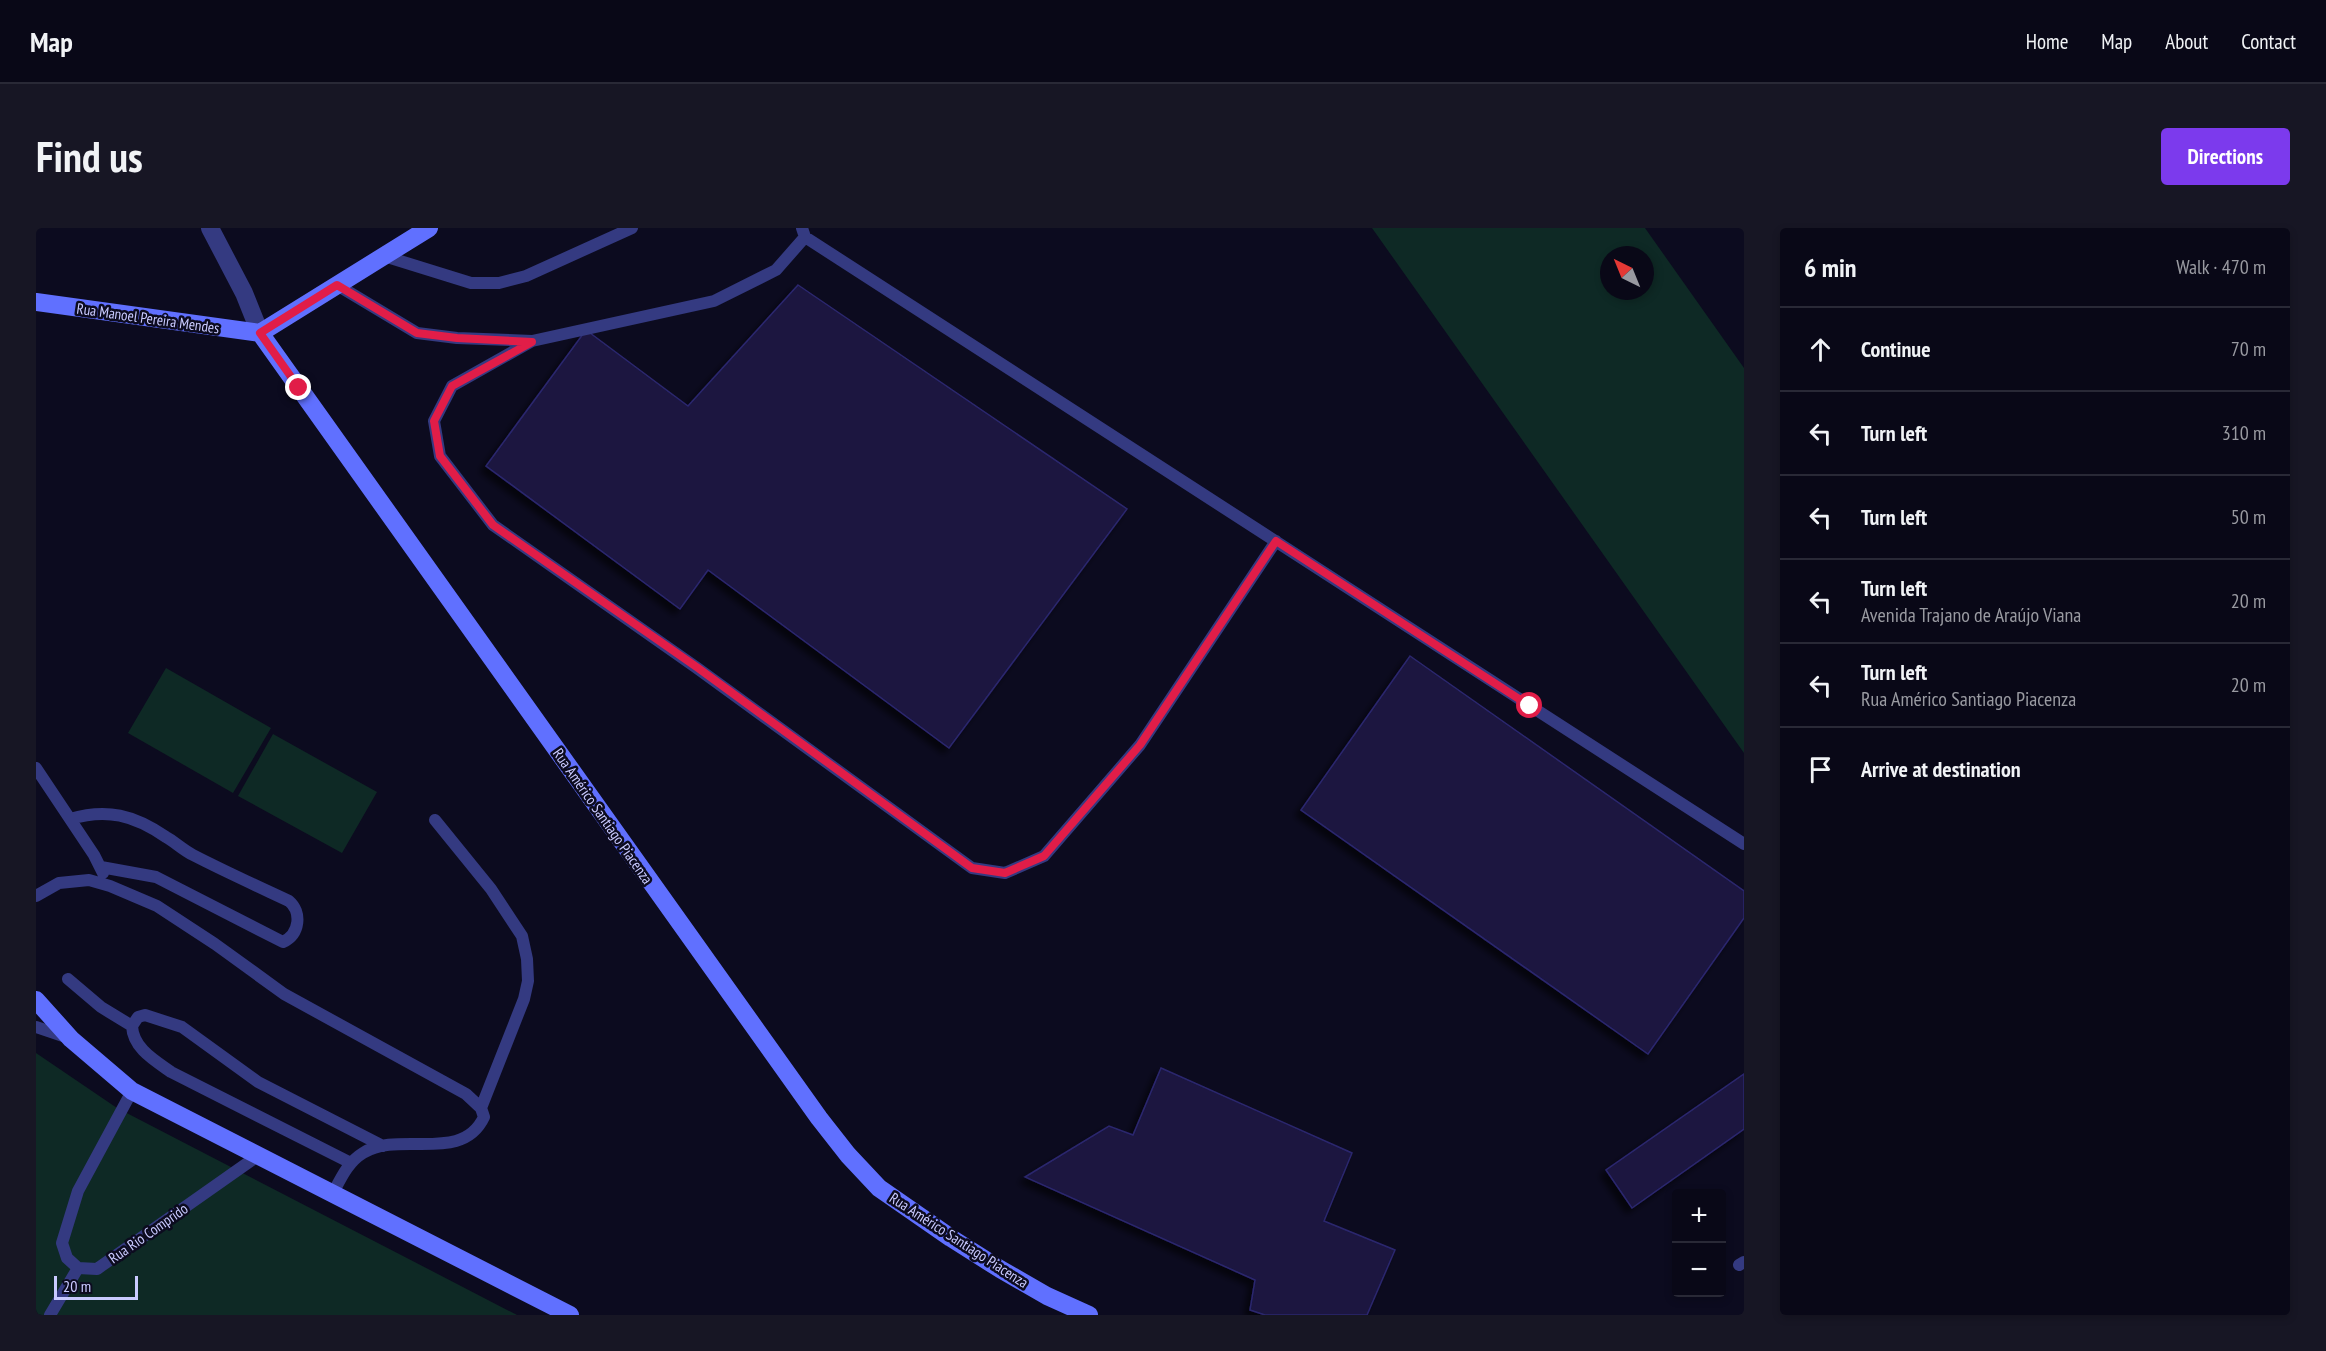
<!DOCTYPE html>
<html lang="en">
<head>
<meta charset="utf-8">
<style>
  :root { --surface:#090817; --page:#171624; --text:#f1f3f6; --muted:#999aa1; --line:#292936; --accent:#7c3aed }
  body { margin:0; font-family:"PT Sans Narrow",sans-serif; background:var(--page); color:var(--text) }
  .controls { position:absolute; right:18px; bottom:18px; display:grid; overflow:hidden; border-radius:6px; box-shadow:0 3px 9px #0003 }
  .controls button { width:54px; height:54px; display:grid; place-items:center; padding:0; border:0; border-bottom:2px solid var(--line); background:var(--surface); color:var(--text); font:30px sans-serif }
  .compass { position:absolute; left:1564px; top:18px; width:54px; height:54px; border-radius:50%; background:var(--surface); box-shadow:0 3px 9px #0003; rotate:317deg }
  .scale { position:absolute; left:18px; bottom:15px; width:84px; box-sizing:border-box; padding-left:6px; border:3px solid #c9caff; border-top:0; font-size:16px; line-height:21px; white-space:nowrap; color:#c9caff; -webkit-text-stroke:4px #0c0b1f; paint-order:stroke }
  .stop { position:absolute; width:18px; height:18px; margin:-14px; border:4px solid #e11d48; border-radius:50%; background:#fff }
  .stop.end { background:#e11d48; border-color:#fff; box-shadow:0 2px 6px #0008 }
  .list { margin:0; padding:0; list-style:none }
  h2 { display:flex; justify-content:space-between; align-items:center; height:78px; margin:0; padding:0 24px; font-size:26px }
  h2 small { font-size:20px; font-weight:400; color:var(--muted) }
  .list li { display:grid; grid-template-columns:39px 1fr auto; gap:18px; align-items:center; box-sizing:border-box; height:84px; padding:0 24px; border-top:2px solid var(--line) }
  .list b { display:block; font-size:22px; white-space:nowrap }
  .list p { margin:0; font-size:20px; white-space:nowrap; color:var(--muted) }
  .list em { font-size:20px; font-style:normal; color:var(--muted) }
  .icon { flex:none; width:33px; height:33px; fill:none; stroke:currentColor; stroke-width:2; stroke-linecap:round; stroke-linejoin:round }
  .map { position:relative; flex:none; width:1708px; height:1087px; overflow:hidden; border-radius:6px }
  header { display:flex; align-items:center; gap:36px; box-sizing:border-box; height:84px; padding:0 30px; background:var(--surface); border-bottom:2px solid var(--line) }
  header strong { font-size:28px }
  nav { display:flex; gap:33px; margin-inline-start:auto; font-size:21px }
  .intro { display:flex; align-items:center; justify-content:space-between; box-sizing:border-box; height:144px; padding:0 36px }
  h1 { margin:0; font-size:42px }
  .button { padding:15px 27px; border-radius:6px; background:var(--accent); color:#fff; font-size:21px; font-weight:700 }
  main { display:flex; gap:36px; padding:0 36px }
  aside { flex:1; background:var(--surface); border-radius:6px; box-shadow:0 3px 9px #0003 }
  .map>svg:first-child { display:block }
  .green { fill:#0e2925; fill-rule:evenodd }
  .building { fill:#1a1641; stroke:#2c276e; stroke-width:1.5; filter:url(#shadow) }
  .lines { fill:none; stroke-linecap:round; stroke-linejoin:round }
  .lane { stroke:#343a81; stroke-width:12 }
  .street { stroke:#343a81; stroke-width:18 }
  .secondary { stroke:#6070ff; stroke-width:18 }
  .route { stroke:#e11d48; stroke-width:8 }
  .labels { text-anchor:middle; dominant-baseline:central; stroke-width:5; stroke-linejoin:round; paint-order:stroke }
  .street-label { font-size:15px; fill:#c9caff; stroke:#0c0b1f }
</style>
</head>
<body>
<header>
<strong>Map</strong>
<nav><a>Home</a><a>Map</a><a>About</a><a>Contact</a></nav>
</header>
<div class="intro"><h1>Find us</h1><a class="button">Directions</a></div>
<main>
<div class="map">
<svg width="1708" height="1087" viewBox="0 0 1708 1087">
  <defs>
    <filter id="shadow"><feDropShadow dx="-5.5" dy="5.5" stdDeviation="3" flood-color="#0009"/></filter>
  </defs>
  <rect width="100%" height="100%" fill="#0c0b1f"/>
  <path class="green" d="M1336 0H1609L1708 140V525ZM1573 27H1609V63H1573Z
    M130 440 235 500 197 565 92 505Z
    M237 506 341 564 306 625 202 568Z
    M0 825 81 880 481 1087H0Z"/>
  <path class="building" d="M762 57 1091 281 913 520 672 342 644 381 450 238 550 102 652 178Z
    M1374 428 1708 663V690L1612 826 1265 582Z
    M1125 840 1316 925 1288 993 1359 1022 1331 1087H1229L1214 1082 1219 1052 989 949 1073 898 1097 907Z
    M1708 846V901L1596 980 1570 942Z"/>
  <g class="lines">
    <path class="lane" d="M766 0 769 9C1082 211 1394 415 1708 616
      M348 28 435 55H463L490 48 596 0
      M301 57 381 105 421 110 496 113 678 73 740 42 769 9
      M496 113 416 158 398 193 404 228 457 297 661 440 936 640 969 645 1008 628 1104 517 1240 313
      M0 540 58 627 67 645
      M34 591C71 580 98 587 130 609 139 614 147 622 157 627 188 643 221 658 253 673 266 684 264 706 247 714L120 649 65 639
      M399 592 455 661 486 708 491 731 492 753 488 771 445 880
      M0 668 23 655 53 652 74 658 121 678 179 716 248 766 430 866 445 880 448 889C426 936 364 902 327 925 312 934 305 950 297 965
      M32 751 65 779 96 798 102 789 109 787 146 799 222 854 347 918
      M96 798C97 820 118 832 135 844L315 935
      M0 799 33 810
      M96 863 42 963 26 1015 31 1030 42 1040 61 1041 223 927
      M1703 1037 1708 1034
      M14 1087 42 1040"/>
    <path class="street" d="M174 0 208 65 224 105"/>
    <path class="secondary" d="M0 74 224 105
      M224 105 783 890 812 927 843 960 915 1010 964 1041 1011 1068 1053 1087
      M224 105 393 0
      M0 772 35 811 96 863 534 1087"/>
  </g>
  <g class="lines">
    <path class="route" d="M263 160 224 105 301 57 381 105 421 110 496 114 416 158 398 193 404 228 457 297 662 440 936 640 969 645 1008 628 1104 517 1240 313 1494 478"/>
  </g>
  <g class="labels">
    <g class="street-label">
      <text transform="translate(112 90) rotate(8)">Rua Manoel Pereira Mendes</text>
      <text transform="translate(567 588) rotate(55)">Rua Américo Santiago Piacenza</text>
      <text transform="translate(112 1005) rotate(-35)">Rua Rio Comprido</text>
      <text transform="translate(923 1012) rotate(33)">Rua Américo Santiago Piacenza</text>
    </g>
  </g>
</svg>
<div class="controls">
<button>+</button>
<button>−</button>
</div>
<svg class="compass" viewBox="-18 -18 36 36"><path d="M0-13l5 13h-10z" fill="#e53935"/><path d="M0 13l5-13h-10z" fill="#999aa1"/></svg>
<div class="scale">20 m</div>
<div class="stop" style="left:1494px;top:478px"></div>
<div class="stop end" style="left:263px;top:160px"></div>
</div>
<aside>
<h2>6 min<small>Walk · 470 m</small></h2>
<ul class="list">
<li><svg class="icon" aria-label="ahead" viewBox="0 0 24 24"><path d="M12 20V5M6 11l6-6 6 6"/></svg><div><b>Continue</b></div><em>70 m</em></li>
<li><svg class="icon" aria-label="left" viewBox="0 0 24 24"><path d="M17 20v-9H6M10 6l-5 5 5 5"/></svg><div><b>Turn left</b></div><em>310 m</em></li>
<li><svg class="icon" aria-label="left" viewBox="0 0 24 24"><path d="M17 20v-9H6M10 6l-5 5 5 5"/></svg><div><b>Turn left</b></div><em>50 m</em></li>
<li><svg class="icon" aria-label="left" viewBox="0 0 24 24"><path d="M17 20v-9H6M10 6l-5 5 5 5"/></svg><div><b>Turn left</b><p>Avenida Trajano de Araújo Viana</p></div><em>20 m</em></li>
<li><svg class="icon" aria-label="left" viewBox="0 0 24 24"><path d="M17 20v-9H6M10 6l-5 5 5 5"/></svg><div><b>Turn left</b><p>Rua Américo Santiago Piacenza</p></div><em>20 m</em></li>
<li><svg class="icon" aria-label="arrive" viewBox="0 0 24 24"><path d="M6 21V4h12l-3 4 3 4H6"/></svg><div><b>Arrive at destination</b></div></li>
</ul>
</aside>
</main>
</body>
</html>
